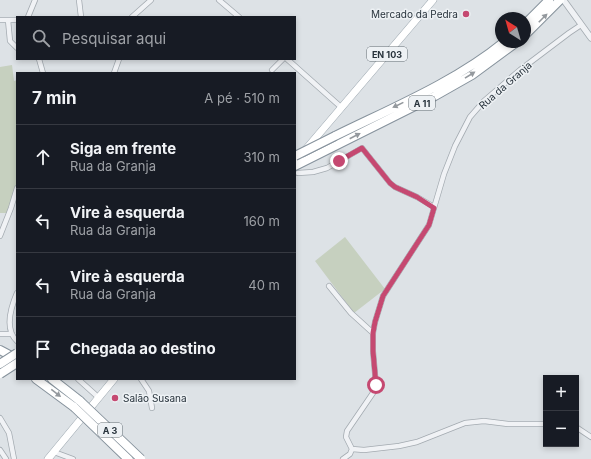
<!DOCTYPE html>
<html lang="pt">
<head>
<meta charset="utf-8">
<style>
  :root { --surface:#171b24; --page:#242831; --text:#f1f3f6; --muted:#9ea1a6; --line:#363941 }
  body { margin:0; font-family:Inter,sans-serif; background:var(--page); color:var(--text) }
  .controls { position:absolute; right:12px; bottom:12px; display:grid; overflow:hidden; border-radius:0px; box-shadow:0 2px 6px #0003 }
  .controls button { width:36px; height:36px; display:grid; place-items:center; padding:0; border:0; border-bottom:1px solid var(--line); background:var(--surface); color:var(--text); font:20px sans-serif }
  .compass { position:absolute; left:495px; top:12px; width:36px; height:36px; border-radius:50%; background:var(--surface); box-shadow:0 2px 6px #0003; rotate:323deg }
  .stop { position:absolute; width:12px; height:12px; margin:-9px; border:3px solid #c54971; border-radius:50%; background:#fff }
  .stop.end { background:#c54971; border-color:#fff; box-shadow:0 1px 4px #0008 }
  .list { margin:0; padding:0; list-style:none }
  h2 { display:flex; justify-content:space-between; align-items:center; height:52px; margin:0; padding:0 16px; font-size:17px }
  h2 small { font-size:13px; font-weight:400; color:var(--muted) }
  .list li { display:grid; grid-template-columns:26px 1fr auto; gap:12px; align-items:center; box-sizing:border-box; height:64px; padding:0 16px; border-top:1px solid var(--line) }
  .list b { display:block; font-size:15px; white-space:nowrap }
  .list p { margin:0; font-size:13px; white-space:nowrap; color:var(--muted) }
  .list em { font-size:13px; font-style:normal; color:var(--muted) }
  .icon { flex:none; width:22px; height:22px; fill:none; stroke:currentColor; stroke-width:2; stroke-linecap:round; stroke-linejoin:round }
  .map { position:relative; flex:none; width:591px; height:459px; overflow:hidden }
  .search { position:absolute; background:var(--surface); box-shadow:0 2px 6px #0003; left:16px; top:16px; width:280px; height:44px; display:flex; align-items:center; gap:10px; box-sizing:border-box; padding:0 14px; border-radius:0px; color:var(--muted); font-size:15px }
  .panel { position:absolute; background:var(--surface); box-shadow:0 2px 6px #0003; left:16px; top:72px; width:280px; height:308px; border-radius:0px }
  .map>svg:first-child { display:block }
  .green { fill:#c6d0bf }
  .lines { fill:none; stroke-linecap:round; stroke-linejoin:round }
  .minor-casing { stroke:#a3aab0; stroke-width:6 }
  .tertiary-casing { stroke:#a3aab0; stroke-width:7 }
  .primary-casing { stroke:#9ea9b1; stroke-width:8 }
  .motorway-casing { stroke:#86929c; stroke-width:10 }
  .minor { stroke:#f0f2f5; stroke-width:4.5 }
  .tertiary { stroke:#f0f2f5; stroke-width:5.5 }
  .primary { stroke:#fff; stroke-width:7 }
  .motorway { stroke:#fff; stroke-width:8 }
  .motorway-bridge-casing { stroke:#86929c; stroke-width:10; stroke-linecap:butt }
  .motorway-bridge { stroke:#fff; stroke-width:8 }
  .oneway { fill:#94999e }
  .route { stroke:#c54971; stroke-width:5 }
  .poi-dot { fill:#c54971; stroke:#edf1f4; stroke-width:1.5 }
  .labels { text-anchor:middle; dominant-baseline:central; stroke-width:3; stroke-linejoin:round; paint-order:stroke }
  .shield { fill:#edf1f4; stroke:#636c73; stroke-width:1 }
  .shield-label { font-size:9px; font-weight:bold; fill:#28333c }
  .poi-label { font-size:10px; fill:#28333c; stroke:#edf1f4; text-anchor:end }
  .street-label { font-size:10px; fill:#28333c; stroke:#edf1f4 }
</style>
</head>
<body>
<div class="map">
<svg width="591" height="459" viewBox="0 0 591 459">
  <rect width="100%" height="100%" fill="#dde2e6"/>
  <path class="green" d="M12 65 14 81 17 80V181L8 213H0V67Z
    M345 237 385 289 354 313 315 261Z"/>
  <g class="lines">
    <defs>
      <path id="minor" d="M79 0 81 17
        M219 0 239 17
        M28 17 35 0
        M132 17 151 0
        M0 20H17
        M8 20 10 41 17 48
        M39 59 43 73
        M287 59 342 108
        M272 70 283 59
        M114 73 119 59
        M298 173 313 172 327 168 362 148 390 183 395 187 417 197 434 207
        M0 236 11 208 17 188
        M329 286 351 313 373 333
        M17 293C11 307 4 329 17 341
        M0 334H12
        M78 379 99 398
        M141 379 149 391 152 408
        M0 418 9 433 14 459
        M576 427 591 437
        M352 449 346 437 347 431 375 390 376 385 373 351V333L375 322 383 296 429 225 444 174 455 146 470 117 484 101 520 70 569 33 581 25
        M352 449 364 450 399 446 417 442 465 423 484 421 508 424H546
        M0 450 6 459
        M54 452 73 459
        M343 459 350 454 352 449"/>
      <path id="tertiary" d="M565 2 591 38"/>
      <path id="primary" d="M295 162 433 0
        M48 459 114 379"/>
      <path id="motorway" d="M525 24 549 0
        M525 35 560 0
        M335 136C392 108 455 82 504 42
        M295 166 435 96 472 75 517 42
        M0 350 17 359
        M36 379 74 407
        M52 379 80 401"/>
    </defs>
    <use href="#minor" class="minor-casing"/>
    <use href="#tertiary" class="tertiary-casing"/>
    <use href="#primary" class="primary-casing"/>
    <use href="#motorway" class="motorway-casing"/>
    <use href="#minor" class="minor"/>
    <use href="#tertiary" class="tertiary"/>
    <use href="#primary" class="primary"/>
    <use href="#motorway" class="motorway"/>
    <defs>
      <path id="motorway-bridge" d="M295 156 335 136
        M0 364 17 353
        M0 374 17 363
        M80 401 141 459
        M74 407 128 459"/>
    </defs>
    <use href="#motorway-bridge" class="motorway-bridge-casing"/>
    <use href="#motorway-bridge" class="motorway-bridge"/>
  </g>
  <defs><path id="oneway-solid" d="M-6-.8H1V-3.2L6.5 0L1 3.2V.8H-6Z"/></defs>
  <g class="oneway">
    <use href="#oneway-solid" transform="translate(543 18) rotate(-45)"/>
    <use href="#oneway-solid" transform="translate(470 75) rotate(-32)"/>
    <use href="#oneway-solid" transform="translate(398 105) rotate(154)"/>
    <use href="#oneway-solid" transform="translate(355 136) rotate(-27)"/>
    <use href="#oneway-solid" transform="translate(56 393) rotate(38)"/>
  </g>
  <g class="lines">
    <path class="route" d="M339 161 362 148 390 183 395 187 417 197 434 208 429 225 383 296 375 322 373 333V351L376 385"/>
  </g>
  <g class="poi-dot">
    <circle cx="466" cy="14" r="4"/>
    <circle cx="115" cy="398" r="4"/>
  </g>
  <g class="labels">
    <g class="shield">
      <rect x="367" y="47" width="40" height="14" rx="3"/>
      <rect x="409" y="96" width="26" height="14" rx="3"/>
      <rect x="98" y="423" width="24" height="14" rx="3"/>
    </g>
    <g class="shield-label">
      <text x="387" y="54">EN 103</text>
      <text x="422" y="103">A 11</text>
      <text x="110" y="430">A 3</text>
    </g>
    <g class="poi-label">
      <text x="458" y="14">Mercado da Pedra</text>
      <text x="123" y="398" text-anchor="start">Salão Susana</text>
    </g>
    <g class="street-label">
      <text transform="translate(505 85) rotate(-41)">Rua da Granja</text>
    </g>
  </g>
</svg>
<div class="controls">
<button>+</button>
<button>−</button>
</div>
<svg class="compass" viewBox="-18 -18 36 36"><path d="M0-13l5 13h-10z" fill="#e53935"/><path d="M0 13l5-13h-10z" fill="#9ea1a6"/></svg>
<div class="stop" style="left:376px;top:385px"></div>
<div class="stop end" style="left:339px;top:161px"></div>
<div class="search"><svg class="icon" aria-label="search" viewBox="0 0 24 24"><circle cx="10" cy="10" r="6"/><path d="M15 15l6 6"/></svg>Pesquisar aqui</div>
<section class="panel">
<h2>7 min<small>A pé · 510 m</small></h2>
<ul class="list">
<li><svg class="icon" aria-label="ahead" viewBox="0 0 24 24"><path d="M12 20V5M6 11l6-6 6 6"/></svg><div><b>Siga em frente</b><p>Rua da Granja</p></div><em>310 m</em></li>
<li><svg class="icon" aria-label="left" viewBox="0 0 24 24"><path d="M17 20v-9H6M10 6l-5 5 5 5"/></svg><div><b>Vire à esquerda</b><p>Rua da Granja</p></div><em>160 m</em></li>
<li><svg class="icon" aria-label="left" viewBox="0 0 24 24"><path d="M17 20v-9H6M10 6l-5 5 5 5"/></svg><div><b>Vire à esquerda</b><p>Rua da Granja</p></div><em>40 m</em></li>
<li><svg class="icon" aria-label="arrive" viewBox="0 0 24 24"><path d="M6 21V4h12l-3 4 3 4H6"/></svg><div><b>Chegada ao destino</b></div></li>
</ul>
</section>
</div>
</body>
</html>
